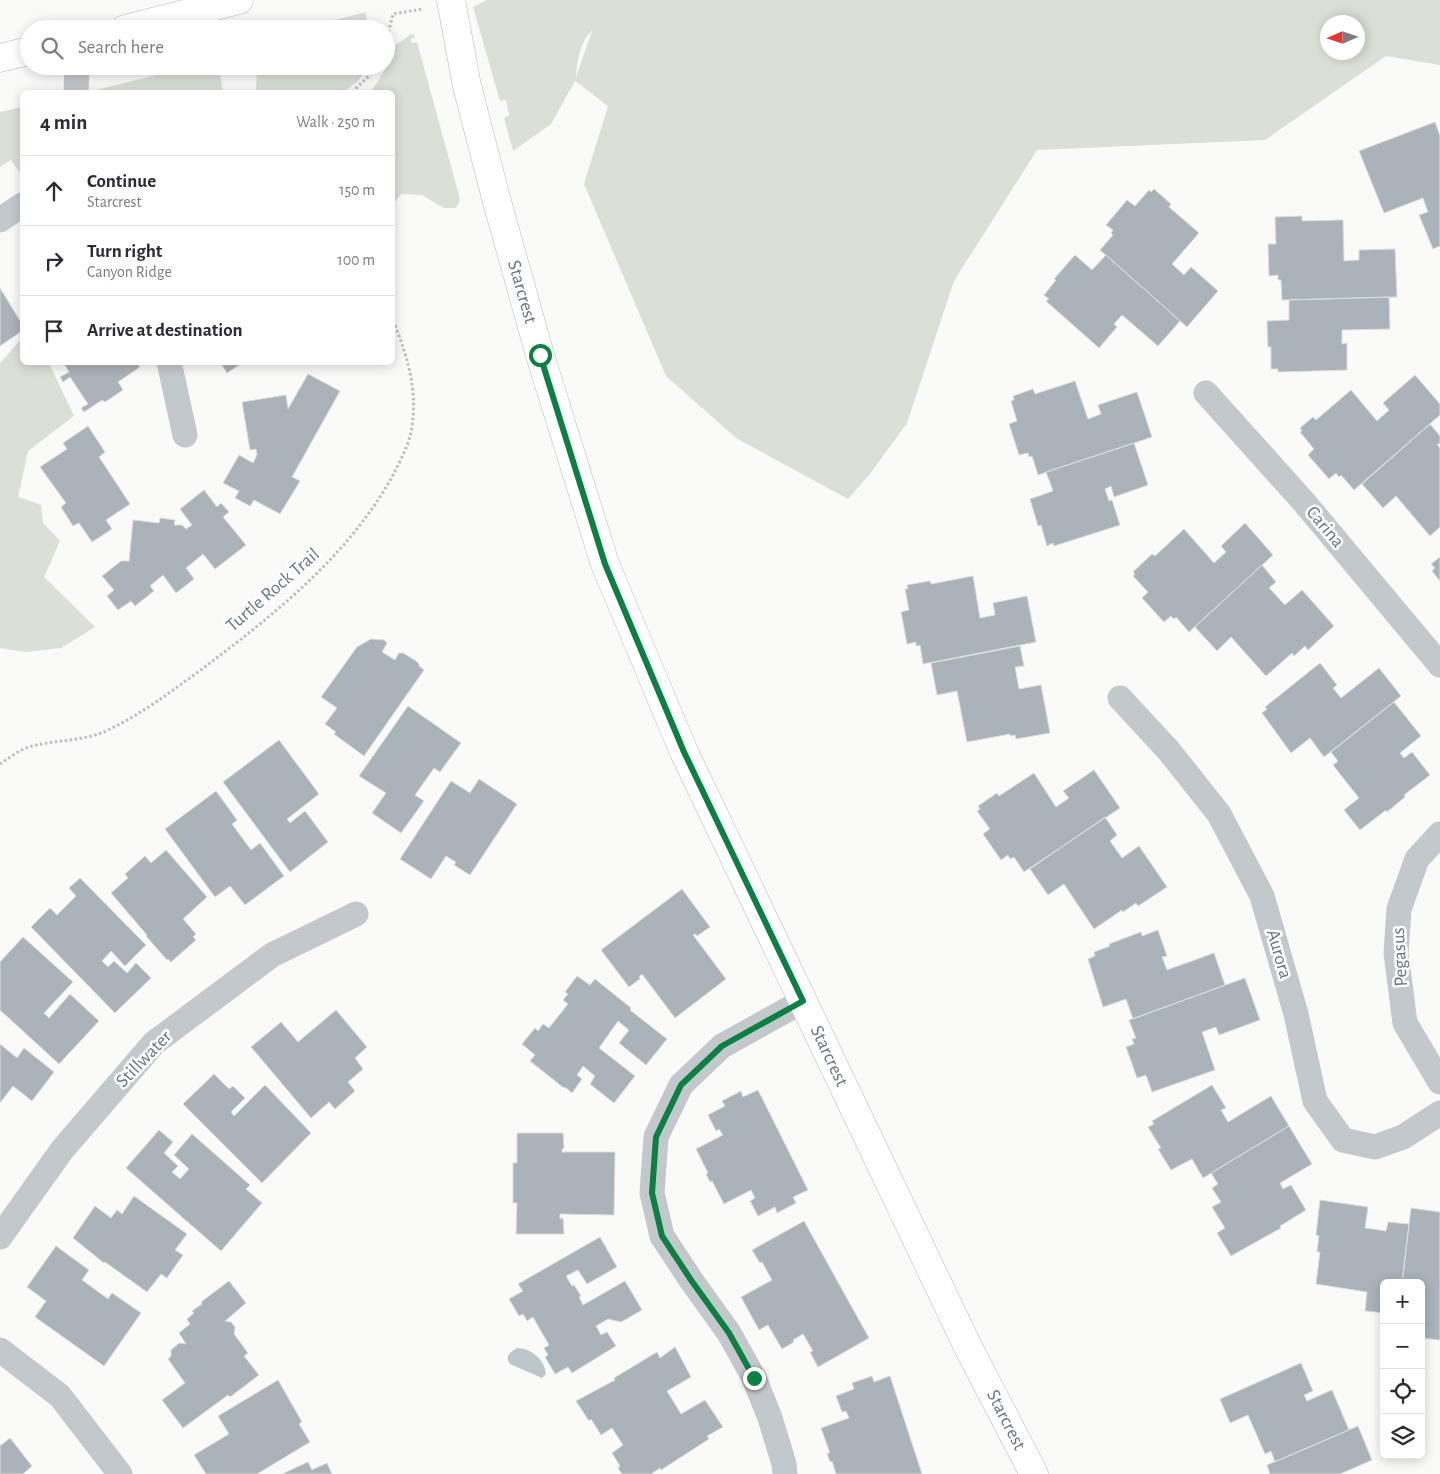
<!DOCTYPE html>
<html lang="en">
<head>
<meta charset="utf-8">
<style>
  :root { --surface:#fff; --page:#f2f2f3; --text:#2b2b33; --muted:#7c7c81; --line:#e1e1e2 }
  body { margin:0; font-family:"Alegreya Sans",sans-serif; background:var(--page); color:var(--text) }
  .controls { position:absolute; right:15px; bottom:15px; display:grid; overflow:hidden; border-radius:8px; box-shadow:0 2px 12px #0003 }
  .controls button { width:45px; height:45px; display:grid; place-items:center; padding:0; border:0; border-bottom:1px solid var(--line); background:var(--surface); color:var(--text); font:25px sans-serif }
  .compass { position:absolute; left:1320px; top:15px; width:45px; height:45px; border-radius:50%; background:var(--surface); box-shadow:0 2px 12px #0003; rotate:267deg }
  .stop { position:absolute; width:15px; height:15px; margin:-11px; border:4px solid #0b8043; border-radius:50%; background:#fff }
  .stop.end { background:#0b8043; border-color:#fff; box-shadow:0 1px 5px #0008 }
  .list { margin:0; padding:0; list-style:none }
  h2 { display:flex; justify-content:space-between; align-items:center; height:65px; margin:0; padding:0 20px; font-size:21px }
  h2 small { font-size:16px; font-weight:400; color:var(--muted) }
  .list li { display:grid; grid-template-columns:32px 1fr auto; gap:15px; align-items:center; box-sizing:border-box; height:70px; padding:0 20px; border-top:1px solid var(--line) }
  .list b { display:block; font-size:19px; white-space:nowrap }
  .list p { margin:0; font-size:16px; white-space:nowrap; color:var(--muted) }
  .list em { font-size:16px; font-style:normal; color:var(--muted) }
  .icon { flex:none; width:28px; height:28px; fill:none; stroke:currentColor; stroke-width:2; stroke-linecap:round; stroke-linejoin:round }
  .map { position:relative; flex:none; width:1440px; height:1474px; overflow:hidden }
  .search { position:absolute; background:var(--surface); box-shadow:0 2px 12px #0003; left:20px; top:20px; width:375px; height:55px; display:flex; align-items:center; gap:12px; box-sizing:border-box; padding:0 18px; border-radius:28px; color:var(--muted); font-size:19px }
  .panel { position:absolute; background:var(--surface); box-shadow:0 2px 12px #0003; left:20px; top:90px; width:375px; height:275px; border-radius:8px }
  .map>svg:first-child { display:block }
  .green { fill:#dadfd7; fill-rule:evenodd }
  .water { fill:#bbc7cb }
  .building { fill:#aab3b9; stroke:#dcdcda }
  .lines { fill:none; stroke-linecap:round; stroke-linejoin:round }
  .secondary-casing { stroke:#b3babf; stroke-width:29 }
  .path { stroke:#bbbfc2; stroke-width:3; stroke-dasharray:2.5 2.5; stroke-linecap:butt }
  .street { stroke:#c3c8cc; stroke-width:25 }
  .secondary { stroke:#fff; stroke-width:28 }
  .route { stroke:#0b8043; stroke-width:6 }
  .labels { text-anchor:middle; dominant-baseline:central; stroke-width:5; stroke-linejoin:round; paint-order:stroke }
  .street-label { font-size:19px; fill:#657683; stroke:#fff }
</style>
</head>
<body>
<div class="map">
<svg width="1440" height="1474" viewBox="0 0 1440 1474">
  <rect width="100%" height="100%" fill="#fafaf8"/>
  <path class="green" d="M487 0H1440V65L1386 56 1265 140 1037 150 954 281 907 423 870 474 848 499 736 438 666 376 584 184 608 106 575 81 551 124 513 151 504 118 509 115 506 100 500 101 473 7ZM1328 22H1358V52H1328ZM592 30V31L576 77C577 60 580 43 592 30Z
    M366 12 368 29H301Z
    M414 34 415 38 411 39 412 43 417 42 460 199 456 208H444L422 195 401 194 393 205 392 92H371L386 68 396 44C404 41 406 35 414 34Z
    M177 66H219L223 92H88L165 73 168 69Z
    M257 66H369L357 82 344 92H256Z
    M22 107V176L11 160 0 167V112Z
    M22 338V362L49 363 74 416 28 451 18 497 41 505 43 523 60 541 44 577 95 627 61 648 26 652 0 648V363Z"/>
  <path class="water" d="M517 1348C531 1348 545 1360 546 1374L542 1378 510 1364C504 1356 511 1352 517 1348Z"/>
  <path class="building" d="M1435 122 1440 136V246L1433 249 1419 215 1428 212 1423 198 1384 213 1359 151Z
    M1154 189 1171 204 1169 207 1199 233 1172 264 1184 275 1191 267 1218 291 1187 327 1100 250 1113 235 1111 233 1113 230 1106 225 1127 200 1135 206 1149 190 1151 192Z
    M1302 216V221L1343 220 1344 261 1359 260V250L1395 249 1397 297 1282 300 1281 280H1278V275L1269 276 1268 244H1276L1275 217Z
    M1075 255 1092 270 1106 255 1180 321 1158 346 1122 315 1114 324 1117 327 1099 348 1046 301 1049 299 1044 295 1056 280 1054 279Z
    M0 288 22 324V331L0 346Z
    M1389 297 1390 329 1342 330V344L1347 343V370L1278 372V369H1271V347H1268L1267 321 1289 320V300Z
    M63 362H136L140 367 118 382 123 390 105 402 102 400 84 412 81 408 88 404 70 377 63 382 60 377 69 372Z
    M220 362H244L227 373Z
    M308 374 340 391 292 477 300 481 280 514 254 500 250 506 235 498 239 491 223 483 239 455 253 463 257 455 256 449 250 450 242 402 286 395 288 409Z
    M1415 375 1440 404V415L1354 490 1341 475 1339 477 1336 473 1329 479 1308 455 1314 449 1300 432 1302 431 1300 428 1313 417 1316 420 1351 390 1377 421 1389 410 1383 403Z
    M1075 381 1088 419 1101 414 1098 405 1137 392 1152 437 1038 475 1032 456 1029 457 1028 453 1019 455 1009 424 1017 421 1011 401 1014 400 1013 396 1033 389 1035 394Z
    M1430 424 1440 436V443L1437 445 1440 448V527L1430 536 1396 496 1383 508 1362 484Z
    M88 426 105 452 99 457 130 504 106 520 112 529 92 542 79 523 73 526 61 507 66 503 40 467 67 449 63 443Z
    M1134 443 1148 485 1114 497 1111 486 1105 489 1109 501 1112 500 1120 525 1054 546 1053 543 1047 546 1041 525 1038 526 1030 499 1053 491 1046 472Z
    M204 490 217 507 221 503 229 512 223 517 246 545 215 569 203 554 186 568 194 579 176 593 163 575 150 586 154 591 135 606 131 601 118 610 107 596 114 590 102 576 121 561H129L133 520 159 523 160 518 175 520 174 525H182L186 529 192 525 180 509Z
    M1245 523 1273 555 1189 632 1176 617 1174 619 1171 616 1164 622 1142 598 1148 592 1133 576 1135 574 1133 572 1152 554 1155 556 1184 529 1214 563 1226 552 1221 546Z
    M1440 557V581L1432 571 1435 568 1431 564Z
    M1262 565 1276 582 1269 588 1285 605 1302 590 1334 626 1308 650 1305 646 1294 656 1292 653 1266 676 1231 637 1217 651 1195 627Z
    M973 576 980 618 995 615 993 603 1027 596 1036 642 923 664 920 645 916 646V642L907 644 901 612 909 610 905 589H908L907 585 930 581 931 584Z
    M371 639 384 640 387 643 382 652 395 660 399 653H403L416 661 419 664V666L424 670 364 756 334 734 336 732 325 724 337 708 321 697 357 647Z
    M1020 646 1024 666 1015 667 1019 689 1041 685 1050 733 1016 739 1015 735 1011 736 1010 734 967 742 957 691 937 695 931 663Z
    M1320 663 1337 685 1333 688 1341 698 1379 668 1401 696 1324 757 1310 738 1291 753 1262 713 1267 709 1265 707Z
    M1394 702 1421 736 1400 753 1404 758 1412 752 1430 775 1404 795 1405 797 1387 812 1386 810 1360 830 1344 810 1359 798 1333 765 1338 761 1331 752Z
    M408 706 461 743 440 772 434 768 415 795 424 801 401 833 372 813 386 793 359 776Z
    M279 740 319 794 287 819 290 823 305 811 328 842 290 872 223 782Z
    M1094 770 1120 808 1024 872 1014 857 1010 859 1008 855 1001 860 983 834 990 829 977 811 980 809 978 806 997 793 999 796 1034 773 1056 807 1069 798 1063 791Z
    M479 779 517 804 470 875 454 865 456 862 446 856 431 879 400 859 451 781 470 793Z
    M216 791 237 820 232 824 251 850 260 843 284 876 245 905 230 886 215 897 165 829Z
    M1105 817 1117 835 1110 841 1122 858 1139 846 1167 887 1138 906 1136 903 1123 912 1122 910 1094 929 1064 884 1048 895 1030 869Z
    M166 850 207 897 183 919 196 934 193 937 196 940 171 962 168 959 167 960 146 936 147 935 111 893 128 878 125 874 145 856 151 863Z
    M80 878 146 945 125 966 111 951 102 961 108 967 114 961 127 973 136 963 151 978 115 1013 31 927 50 908 57 915 76 896 69 888Z
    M682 889 710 927 697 936 696 934 693 935 726 979 675 1018 642 974 639 977 640 979 629 987 601 950Z
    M1158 930 1167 956 1162 957 1167 970 1214 953 1225 985 1133 1019 1126 999 1103 1007 1088 959 1095 956 1094 952 1110 946 1109 944 1141 932 1142 936Z
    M23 937 73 982 44 1013 49 1018 70 994 99 1021 59 1064 0 1010V962Z
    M577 976 590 985 595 979 631 1008 630 1010 667 1039 646 1065 619 1043 629 1030 618 1021 599 1048 635 1076 614 1103 590 1084 595 1076 583 1066 577 1075 582 1079 572 1093 565 1087 564 1088 530 1061 535 1055 522 1044 535 1028 538 1031 543 1024 549 1028 568 1004 563 1000 568 994 565 992Z
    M1245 978 1260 1020 1219 1035 1216 1027 1202 1032 1215 1070 1152 1092 1146 1075 1137 1078 1126 1047 1134 1044 1132 1039 1136 1038 1129 1020Z
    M336 1010 367 1047 355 1058 363 1069 348 1082 355 1091 335 1109 329 1102 311 1118 251 1047 281 1022 298 1042Z
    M0 1044 17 1058 24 1048 54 1072 32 1101 13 1086 0 1103Z
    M214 1074 229 1089 233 1086 245 1098 231 1112 234 1116 265 1085 311 1133 262 1183 183 1104Z
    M1212 1085 1226 1108 1221 1110 1228 1122 1271 1096 1289 1126 1203 1178 1192 1159 1171 1170 1158 1149 1161 1148 1148 1127 1154 1124 1152 1121Z
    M758 1090 808 1190 793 1197 796 1203 777 1213 775 1207 758 1216 750 1201 755 1198 751 1190 724 1204 712 1181 710 1182 706 1174 708 1173 696 1149 723 1135 719 1129 716 1131 708 1115 725 1106 722 1101 741 1091 743 1097Z
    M1289 1126 1312 1164 1280 1183 1283 1189 1291 1185 1306 1210 1280 1226 1281 1228 1231 1256 1217 1233 1225 1228 1212 1207 1221 1202 1212 1188 1218 1184 1211 1173Z
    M159 1130 173 1142 164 1153 178 1166 172 1172 180 1179 189 1169 174 1155 192 1134 250 1185 246 1189 262 1203 221 1251 126 1168Z
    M517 1133H563L564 1148 562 1149V1152H615L614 1215 560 1214V1219L563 1218 564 1234H516L517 1203H513V1163H517Z
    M134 1196 187 1234 175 1250 183 1255 167 1278 161 1274 147 1292 105 1262 104 1263 73 1238 95 1206 111 1218 117 1210 122 1214Z
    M1320 1200 1368 1207 1365 1228 1386 1231 1388 1222 1409 1224 1402 1283H1384V1313L1365 1311 1367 1292 1316 1284 1320 1252H1317L1319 1236 1316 1235Z
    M1411 1208 1440 1212V1340L1421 1338V1283H1402Z
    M804 1221 869 1338 818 1367 810 1352 813 1351 803 1334 793 1340 794 1342 782 1349 768 1325 759 1330 741 1297 772 1280 762 1262 760 1263 752 1250Z
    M600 1237 617 1267 587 1284 578 1270 566 1276 572 1286 574 1285 581 1296 579 1297 583 1305 625 1281 642 1310 621 1322 608 1319 596 1326 601 1335 607 1332 616 1346 572 1373 568 1367 555 1374 545 1357 548 1355 544 1348 549 1345 533 1317 527 1321 523 1314 519 1316 509 1299 523 1291 518 1284Z
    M56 1246 89 1270 82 1280 108 1299 112 1293 141 1313 104 1366 35 1317 46 1301 27 1287Z
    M229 1281 246 1303 225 1321 231 1322 235 1327 234 1334 248 1353 244 1356 259 1375 230 1397 228 1395 183 1428 162 1400 185 1383 168 1359 171 1356V1350L179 1343 186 1344 179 1333 190 1324 187 1319 194 1313 192 1311 202 1304 201 1302Z
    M675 1347 691 1377 667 1391 681 1414 705 1400 723 1427 707 1436 709 1439 661 1470 660 1468 651 1474H622L618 1468 620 1466 612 1453 623 1445 612 1428 601 1435 591 1419 589 1421 576 1401 615 1380 614 1378 657 1352 660 1358Z
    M1301 1363 1313 1391 1304 1395 1307 1401 1332 1390 1349 1430 1275 1462 1271 1451 1265 1454 1248 1415 1230 1423 1220 1399Z
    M872 1376 874 1382 890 1376 922 1474H836L832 1461 830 1462 827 1453H830L821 1428 849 1418 846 1411 842 1412 836 1396 854 1389 852 1383Z
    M278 1380 302 1422 299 1424 310 1442 257 1474H206L194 1455 229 1434 218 1416Z
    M1358 1426 1372 1460 1340 1474H1270L1267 1465Z
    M10 1438 32 1466 23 1474H0V1446Z
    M308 1462 312 1470 327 1463 332 1474H282Z"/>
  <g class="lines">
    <defs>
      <path id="secondary" d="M451 0 467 86 496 198 540 355 605 564 684 752 968 1347 1034 1474
        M125 29 239 0
        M0 58 29 51"/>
    </defs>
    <use href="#secondary" class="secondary-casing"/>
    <path class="path" d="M386 42 393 14 423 9
      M352 92 369 76 376 66
      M0 764C9 758 19 750 29 747 56 739 86 742 110 729 143 713 172 691 202 669 274 615 348 556 392 477 399 463 408 447 411 432 419 392 407 354 392 318"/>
    <path class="street" d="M76 92 77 66
      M0 220 22 205
      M169 362 185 435
      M1206 393 1303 501 1440 665
      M1120 698 1169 751 1219 814 1262 896 1296 1014 1315 1101 1343 1140 1375 1147 1403 1137 1440 1113
      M1440 834 1417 859 1399 909 1396 953 1405 1023 1440 1082
      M0 1237 62 1150 154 1043 272 955 356 914
      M0 1350 60 1396 120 1474
      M785 1474 784 1464 770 1418 754 1378 729 1333 691 1280 662 1236 652 1193 656 1137 681 1085 722 1046 803 1001"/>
    <use href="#secondary" class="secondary"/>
  </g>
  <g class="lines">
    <path class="route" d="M540 355 605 564 684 752 803 1001 722 1046 681 1085 656 1137 652 1193 662 1236 691 1280 729 1333 754 1378"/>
  </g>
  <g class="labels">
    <g class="street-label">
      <text transform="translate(522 292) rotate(74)">Starcrest</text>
      <text transform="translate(1325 527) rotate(50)">Carina</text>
      <text transform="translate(273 590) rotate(-41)">Turtle Rock Trail</text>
      <text transform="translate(1279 954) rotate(74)">Aurora</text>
      <text transform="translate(1400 957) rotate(-93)">Pegasus</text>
      <text transform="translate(829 1056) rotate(65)">Starcrest</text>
      <text transform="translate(144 1059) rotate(-46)">Stillwater</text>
      <text transform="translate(1006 1420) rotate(63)">Starcrest</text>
    </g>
  </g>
</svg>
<div class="controls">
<button>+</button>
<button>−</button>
<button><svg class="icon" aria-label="locate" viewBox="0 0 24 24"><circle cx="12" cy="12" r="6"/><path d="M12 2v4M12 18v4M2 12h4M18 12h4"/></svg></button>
<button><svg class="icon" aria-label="layers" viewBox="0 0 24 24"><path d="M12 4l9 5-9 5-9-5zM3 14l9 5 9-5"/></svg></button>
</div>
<svg class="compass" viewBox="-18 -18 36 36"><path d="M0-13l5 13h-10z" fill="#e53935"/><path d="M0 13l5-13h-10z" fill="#7c7c81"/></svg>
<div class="stop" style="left:540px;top:355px"></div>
<div class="stop end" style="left:754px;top:1378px"></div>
<div class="search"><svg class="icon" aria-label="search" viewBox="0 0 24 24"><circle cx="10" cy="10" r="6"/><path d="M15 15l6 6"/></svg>Search here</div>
<section class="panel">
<h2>4 min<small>Walk · 250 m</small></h2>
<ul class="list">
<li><svg class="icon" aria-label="ahead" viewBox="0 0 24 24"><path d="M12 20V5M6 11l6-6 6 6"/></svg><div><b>Continue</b><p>Starcrest</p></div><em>150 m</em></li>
<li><svg class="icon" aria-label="right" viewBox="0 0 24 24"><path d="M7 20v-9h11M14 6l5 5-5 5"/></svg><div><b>Turn right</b><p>Canyon Ridge</p></div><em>100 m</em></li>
<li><svg class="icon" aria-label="arrive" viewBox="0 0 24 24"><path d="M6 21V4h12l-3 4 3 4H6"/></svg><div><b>Arrive at destination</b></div></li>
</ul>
</section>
</div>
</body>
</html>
